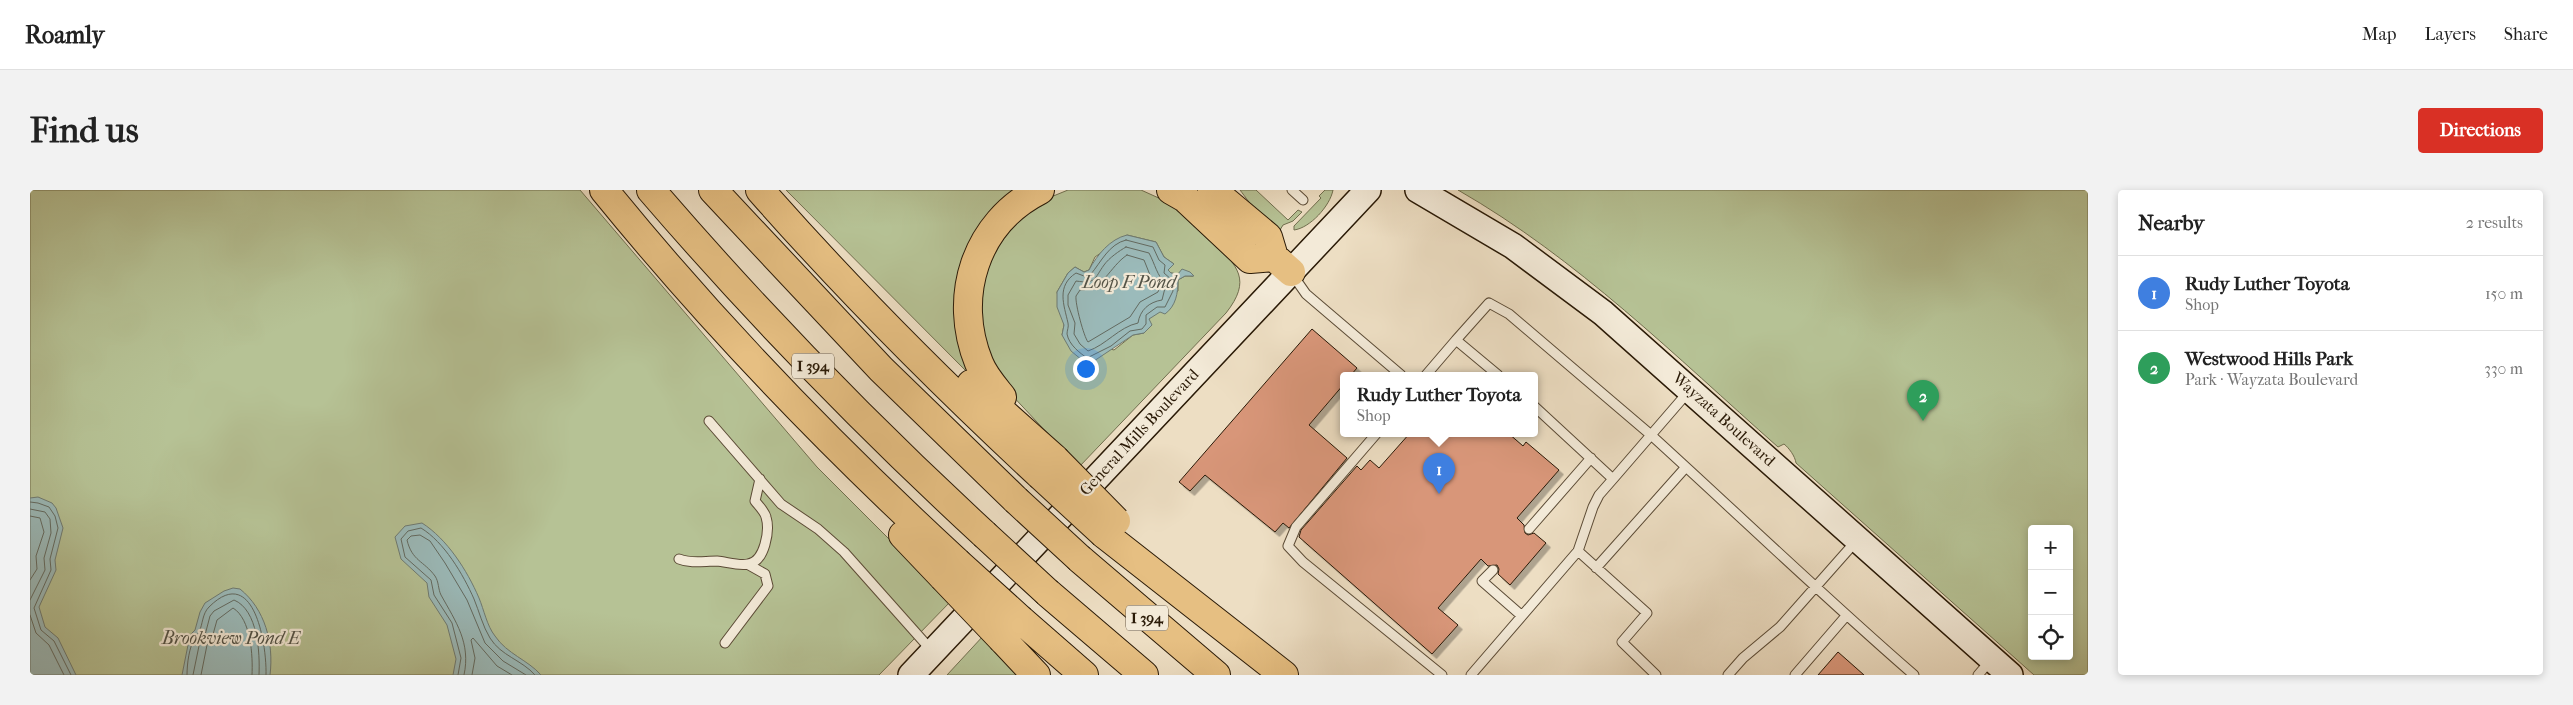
<!DOCTYPE html>
<html lang="en">
<head>
<meta charset="utf-8">
<style>
  :root { --surface:#fff; --page:#f2f2f2; --text:#222; --muted:#767676; --line:#e0e0e0; --accent:#d93025 }
  body { margin:0; font-family:"IM FELL French Canon",serif; background:var(--page); color:var(--text) }
  .controls { position:absolute; right:15px; bottom:15px; display:grid; overflow:hidden; border-radius:5px; box-shadow:0 2px 8px #0003 }
  .controls button { width:45px; height:45px; display:grid; place-items:center; padding:0; border:0; border-bottom:1px solid var(--line); background:var(--surface); color:var(--text); font:25px sans-serif }
  .you { position:absolute; left:1055px; top:178px; width:18px; height:18px; margin:-12px; border:4px solid #fff; border-radius:50%; background:#1a73e8; box-shadow:0 0 0 8px #1a73e833 }
  .badge { display:grid; place-items:center; width:32px; height:32px; border-radius:50%; background:var(--accent); color:#fff; font-size:16px; font-weight:700 }
  .pin { position:absolute; translate:-50% -41px; filter:drop-shadow(0 1px 2px #0008) }
  .pin::after { content:''; position:absolute; top:26px; width:18px; height:15px; background:inherit; clip-path:polygon(0 0,100% 0,50% 100%) }
  .popup { position:absolute; left:1310px; top:182px; width:198px; height:65px; box-sizing:border-box; display:grid; place-content:center; border-radius:5px; background:var(--surface); filter:drop-shadow(0 1px 4px #0005); font-size:16px; white-space:nowrap; color:var(--muted) }
  .popup b { font-size:19px; color:var(--text) }
  .popup::after { content:''; position:absolute; left:50%; top:100%; margin-left:-10px; border:10px solid transparent; border-top-color:var(--surface) }
  .list { margin:0; padding:0; list-style:none }
  h2 { display:flex; justify-content:space-between; align-items:center; height:65px; margin:0; padding:0 20px; font-size:21px }
  h2 small { font-size:16px; font-weight:400; color:var(--muted) }
  .list li { display:grid; grid-template-columns:32px 1fr auto; gap:15px; align-items:center; box-sizing:border-box; height:75px; padding:0 20px; border-top:1px solid var(--line) }
  .list b { display:block; font-size:19px; white-space:nowrap }
  .list p { margin:0; font-size:16px; white-space:nowrap; color:var(--muted) }
  .list em { font-size:16px; font-style:normal; color:var(--muted) }
  .icon { flex:none; width:28px; height:28px; fill:none; stroke:currentColor; stroke-width:2; stroke-linecap:round; stroke-linejoin:round }
  .map { position:relative; flex:none; width:2058px; height:485px; overflow:hidden; border-radius:5px }
  header { display:flex; align-items:center; gap:30px; box-sizing:border-box; height:70px; padding:0 25px; background:var(--surface); border-bottom:1px solid var(--line) }
  header strong { font-size:24px }
  nav { display:flex; gap:28px; margin-inline-start:auto; font-size:18px }
  .intro { display:flex; align-items:center; justify-content:space-between; box-sizing:border-box; height:120px; padding:0 30px }
  h1 { margin:0; font-size:35px }
  .button { padding:12px 22px; border-radius:5px; background:var(--accent); color:#fff; font-size:18px; font-weight:700 }
  main { display:flex; gap:30px; padding:0 30px }
  aside { flex:1; background:var(--surface); border-radius:5px; box-shadow:0 2px 8px #0003 }
  .map>svg:first-child { display:block }
  .green { fill:#b6c295; stroke:#706e4e; fill-rule:evenodd }
  .water { fill:#9bbbbb; stroke:#6e7b73 }
  .lines { fill:none; stroke-linecap:round; stroke-linejoin:round }
  .shore { stroke:#626a61; stroke-width:1 }
  .building { fill:#d89679; stroke:#2a1a07; filter:url(#shadow) }
  .lane-casing { stroke:#5b4b36; stroke-width:11 }
  .secondary-casing { stroke:#2a1a07; stroke-width:28 }
  .highway-casing { stroke:#2a1a07; stroke-width:30 }
  .lane { stroke:#f3ead8; stroke-width:9 }
  .secondary { stroke:#f3ead8; stroke-width:25 }
  .highway { stroke:#e6bf82; stroke-width:28 }
  .highway-bridge-casing { stroke:#2a1a07; stroke-width:30; stroke-linecap:butt }
  .highway-bridge { stroke:#e6bf82; stroke-width:28 }
  .labels { text-anchor:middle; dominant-baseline:central; stroke-width:4.5; stroke-linejoin:round; paint-order:stroke }
  .shield { fill:#f3ead8; stroke:#665846; stroke-width:1 }
  .shield-label { font-size:15px; font-weight:bold; fill:#2a1a07 }
  .street-label { font-size:16px; fill:#2a1a07; stroke:#f3ead8 }
  .water-label { font-size:18px; font-style:italic; fill:#525246; stroke:#f3ead8 }
</style>
</head>
<body>
<header>
<strong>Roamly</strong>
<nav><a>Map</a><a>Layers</a><a>Share</a></nav>
</header>
<div class="intro"><h1>Find us</h1><a class="button">Directions</a></div>
<main>
<div class="map">
<svg width="2058" height="485" viewBox="0 0 2058 485">
  <defs>
    <filter id="shadow"><feDropShadow dx="4.5" dy="4.5" stdDeviation="0" flood-color="#0004"/></filter>
  </defs>
  <rect width="100%" height="100%" fill="#eddec3"/>
  <filter id="stains"><feTurbulence type="fractalNoise" baseFrequency=".004" numOctaves="4"/><feColorMatrix values="0 0 0 0 .2 0 0 0 0 .09 0 0 0 0 .02 0 0 0 .5 -.17"/></filter>
  <radialGradient id="worn" r=".72"><stop offset=".6" stop-color="#630" stop-opacity="0"/><stop offset="1" stop-color="#630" stop-opacity=".3"/></radialGradient>
  <path class="green" d="M0 0H550L787 277 921 411 849 485H0Z
    M756 0H988L966 19 939 184Z
    M1038 0H1111L1142 14C1155 26 1168 39 1182 51 1208 76 1222 90 1196 123L1049 277 964 186 943 127 968 47 1016 9ZM1097 45 1126 52 1134 67 1144 74 1138 80 1141 83 1163 86H1155L1148 90V101L1119 129 1114 143 1103 145 1084 160 1032 145 1034 135 1027 102 1038 83 1045 77 1054 82 1059 80 1065 67Z
    M1210 0H1226L1258 30 1268 20 1272 22 1263 31 1253 35 1250 40C1234 35 1220 13 1210 0Z
    M1295 0H1303C1300 16 1280 38 1264 40V36L1291 8 1289 6Z
    M1428 0H2058V485H2004L1766 273C1765 266 1759 258 1754 254L1748 257C1645 166 1548 69 1428 0ZM2002 339H2039V466H2002Z
    M954 445 993 485H917Z"/>
  <path class="water" d="M1097 45 1126 52 1134 67 1144 74 1138 80 1141 83 1148 84 1152 79 1160 82 1164 86H1155L1148 90C1148 103 1146 116 1135 124L1130 122 1119 129 1122 135 1114 143 1103 145 1058 175 1041 161 1032 145 1034 135 1027 117V102L1038 83 1045 77 1054 82 1059 80C1067 65 1080 49 1097 45Z
    M8 307 22 313 26 318 33 338 25 370 26 380 9 417 15 437 28 448 46 485H0V308Z
    M392 333C417 349 437 380 449 408 454 420 457 436 465 446 477 464 498 470 511 485H423L426 469 417 435 399 407 397 393 371 369 365 347 375 336Z
    M203 398 210 399C235 419 244 453 240 485H152L160 445 165 440 170 422 175 413 194 401Z"/>
  <g class="lines">
    <path class="shore" d="M1096 50 1123 57 1129 70 1135 75 1134 83 1142 90 1143 101 1135 117H1127L1116 125V134L1112 139 1100 141 1081 156 1057 168C1050 163 1039 155 1037 144 1037 140 1039 137 1038 133 1034 115 1026 96 1046 83L1054 86 1061 84C1071 72 1079 54 1096 50Z
      M1096 57 1119 63C1125 74 1127 86 1136 94L1132 110C1119 112 1110 120 1108 133 1089 137 1076 155 1058 161L1050 154 1044 144 1045 133 1038 115V105L1046 91C1066 94 1064 89 1074 75 1079 68 1089 61 1096 57Z
      M1097 65 1114 70 1122 90 1129 98 1128 102 1110 112 1100 127 1058 152C1054 147 1045 114 1046 106L1050 100C1074 100 1079 77 1097 65Z
      M0 312 8 313 19 317 25 326 28 338 20 369 21 380 4 418 11 440 24 451 41 485
      M0 319 15 322 20 329 21 343 14 368 15 380 0 410
      M0 326 10 328 14 342 6 366 7 379 0 390
      M0 425 6 443 19 455 34 485
      M157 485C157 474 159 457 165 448 166 445 168 444 169 442 173 434 172 424 179 417 224 372 237 455 236 485
      M163 485 170 451 175 445 180 426 184 421 204 410C228 420 230 463 229 485
      M171 485 177 455 182 448 187 430 203 418C221 429 223 466 222 485
      M428 485 431 468 422 433 404 405 401 390 375 367 371 349 378 341 391 338C414 352 433 384 444 409 449 421 453 437 460 448 471 466 492 470 505 485
      M434 485C441 453 426 432 411 405 408 399 409 392 405 386 394 371 382 371 377 350L381 346 390 345 400 351 415 373 437 410 455 453 473 471 496 485
      M442 485 445 468 441 450 443 448 467 476 482 485"/>
  </g>
  <path class="building" d="M1282 139 1327 178 1321 185H1314V194L1279 235 1317 268 1259 338 1253 333 1245 342 1175 285 1160 301 1149 292Z
    M1380 243H1478L1493 256 1496 252 1529 280 1487 328 1494 335 1495 343 1498 345 1504 343 1516 353 1480 395 1468 384 1469 379 1467 375 1458 376 1451 369 1408 418 1428 435 1402 464 1269 347 1271 340 1327 276 1331 280 1340 270 1349 278Z
    M1808 462 1834 485H1788Z"/>
  <g class="lines">
    <defs>
      <path id="lane" d="M1262 0 1273 10
        M1262 84 1276 104 1371 185
        M1426 150 1459 113 1479 124 1621 245 1659 201
        M1396 185 1426 150 1468 185
        M679 231 751 314 788 339 814 362 902 461
        M1347 243 1266 337 1258 356 1273 372 1412 485
        M1583 289 1621 245C1709 325 1794 407 1884 485
        M1499 339 1561 268
        M1548 361 1617 423 1592 452 1626 485
        M649 369C661 374 674 371 687 371 697 372 709 376 718 374 735 372 740 340 736 327 735 322 729 316 725 311L730 289
        M1566 378 1656 277
        M1463 380 1452 391 1492 426
        M695 453 738 396 735 384 719 375
        M1441 485 1548 361 1563 317 1569 305 1583 289 1504 216
        M1698 485 1713 468 1750 437 1827 350
        M1765 485 1816 426
        M1948 485 1961 470"/>
      <path id="secondary" d="M1388 0 1483 56 1573 123 1980 485
        M881 485 1338 0"/>
      <path id="highway" d="M574 0C682 133 801 256 927 372
        M621 0C725 121 837 236 954 344
        M683 0 851 179 986 310
        M730 0C818 100 913 195 1010 285
        M1141 0 1155 8 1220 69 1244 67
        M1182 0 1238 47 1244 67 1261 82
        M941 194 1025 269
        M972 207C964 197 954 186 949 173 922 107 945 33 1010 0
        M1074 344 1254 485
        M873 345 913 387
        M1050 369 1186 485
        M1018 403 1114 485
        M991 430 1054 485
        M973 450 1006 485"/>
    </defs>
    <use href="#lane" class="lane-casing"/>
    <use href="#secondary" class="secondary-casing"/>
    <use href="#highway" class="highway-casing"/>
    <use href="#lane" class="lane"/>
    <use href="#secondary" class="secondary"/>
    <use href="#highway" class="highway"/>
    <defs>
      <path id="highway-bridge" d="M1025 269 1086 331
        M1010 285 1074 344
        M986 310 1050 369
        M954 344 1018 403
        M927 372 991 430
        M913 387 973 450"/>
    </defs>
    <use href="#highway-bridge" class="highway-bridge-casing"/>
    <use href="#highway-bridge" class="highway-bridge"/>
  </g>
  <g class="labels">
    <g class="shield">
      <rect x="762" y="163.5" width="42" height="25" rx="4"/>
      <rect x="1096" y="415.5" width="42" height="25" rx="4"/>
    </g>
    <g class="shield-label">
      <text x="783" y="176">I 394</text>
      <text x="1117" y="428">I 394</text>
    </g>
    <g class="street-label">
      <text transform="translate(1694 229) rotate(42)">Wayzata Boulevard</text>
      <text transform="translate(1109 242) rotate(-47)">General Mills Boulevard</text>
    </g>
    <g class="water-label">
      <text x="1099" y="92">Loop F Pond</text>
      <text x="201" y="448">Brookview Pond E</text>
    </g>
  </g>
  <rect width="100%" height="100%" filter="url(#stains)"/>
  <rect width="100%" height="100%" fill="url(#worn)"/>
</svg>
<div class="controls">
<button>+</button>
<button>−</button>
<button><svg class="icon" aria-label="locate" viewBox="0 0 24 24"><circle cx="12" cy="12" r="6"/><path d="M12 2v4M12 18v4M2 12h4M18 12h4"/></svg></button>
</div>
<div class="you"></div>
<div class="pin badge" style="left:1409px;top:304px;background:#3f7fe0">1</div>
<div class="popup"><b>Rudy Luther Toyota</b>Shop</div>
<div class="pin badge" style="left:1893px;top:231px;background:#2e9e5b">2</div>
</div>
<aside>
<h2>Nearby<small>2 results</small></h2>
<ul class="list">
<li><span class="badge" style="background:#3f7fe0">1</span><div><b>Rudy Luther Toyota</b><p>Shop</p></div><em>150 m</em></li>
<li><span class="badge" style="background:#2e9e5b">2</span><div><b>Westwood Hills Park</b><p>Park · Wayzata Boulevard</p></div><em>330 m</em></li>
</ul>
</aside>
</main>
</body>
</html>
